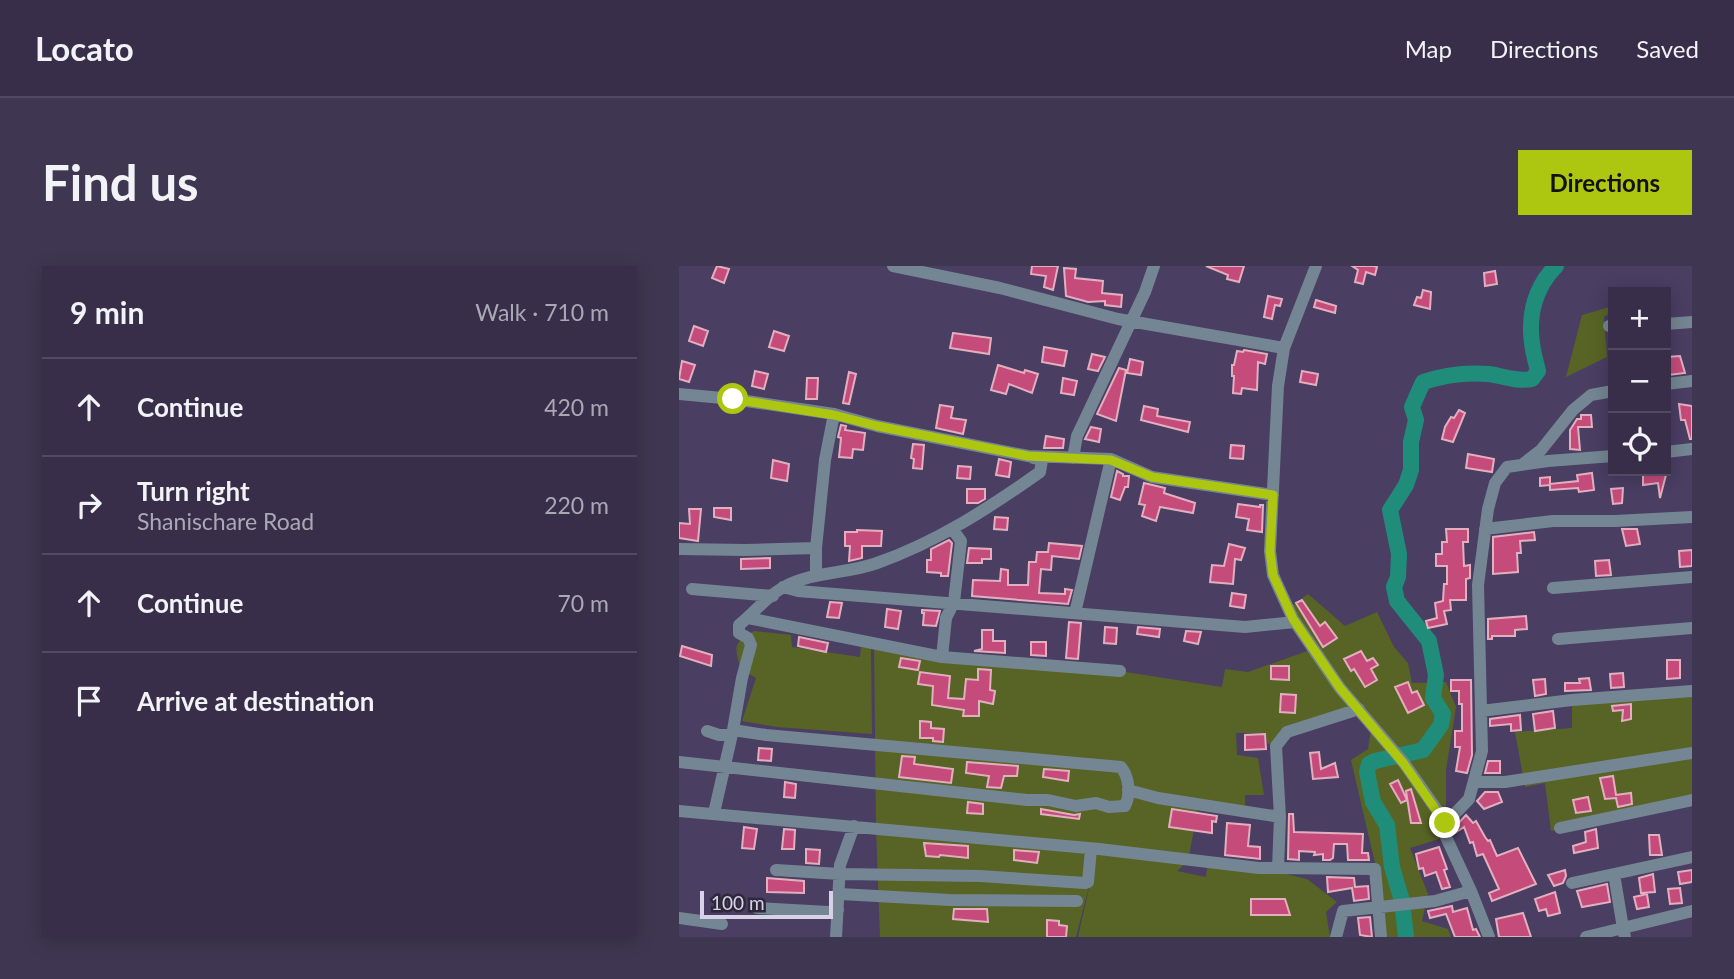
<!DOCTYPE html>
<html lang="en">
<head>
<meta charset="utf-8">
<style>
  :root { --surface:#382e4a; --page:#3f3651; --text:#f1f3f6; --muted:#aba8b5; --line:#524a62; --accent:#adc610 }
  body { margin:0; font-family:Lato,sans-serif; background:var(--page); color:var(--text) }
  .controls { position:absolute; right:21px; top:21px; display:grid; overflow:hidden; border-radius:0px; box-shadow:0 4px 18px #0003 }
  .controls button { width:63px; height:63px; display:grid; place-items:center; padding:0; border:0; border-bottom:2px solid var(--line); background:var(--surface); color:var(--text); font:35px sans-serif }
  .scale { position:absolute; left:21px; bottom:18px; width:133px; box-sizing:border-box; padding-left:7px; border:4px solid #d8d2e8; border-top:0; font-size:19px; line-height:24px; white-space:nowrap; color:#d8d2e8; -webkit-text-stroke:5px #2e293a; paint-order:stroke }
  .stop { position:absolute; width:21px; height:21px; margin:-16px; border:5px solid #adc610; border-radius:50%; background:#fff }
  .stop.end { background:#adc610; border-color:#fff; box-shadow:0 2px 7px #0008 }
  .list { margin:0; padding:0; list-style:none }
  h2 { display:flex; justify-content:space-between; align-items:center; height:91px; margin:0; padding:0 28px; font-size:30px }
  h2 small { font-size:23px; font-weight:400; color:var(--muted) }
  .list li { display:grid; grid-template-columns:46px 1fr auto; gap:21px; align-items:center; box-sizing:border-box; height:98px; padding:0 28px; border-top:2px solid var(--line) }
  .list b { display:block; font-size:26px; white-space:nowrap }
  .list p { margin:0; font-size:23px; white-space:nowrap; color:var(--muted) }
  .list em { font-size:23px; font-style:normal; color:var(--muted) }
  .icon { flex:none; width:38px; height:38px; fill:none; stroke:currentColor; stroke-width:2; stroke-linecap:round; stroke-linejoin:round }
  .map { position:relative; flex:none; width:1013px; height:671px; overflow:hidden; border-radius:0px }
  header { display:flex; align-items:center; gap:42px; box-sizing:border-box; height:98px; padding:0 35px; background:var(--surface); border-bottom:2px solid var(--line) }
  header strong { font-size:33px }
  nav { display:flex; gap:38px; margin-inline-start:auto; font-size:24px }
  .intro { display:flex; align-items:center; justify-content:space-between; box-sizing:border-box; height:168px; padding:0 42px }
  h1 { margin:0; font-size:49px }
  .button { padding:18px 32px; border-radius:0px; background:var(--accent); color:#111; font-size:24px; font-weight:700 }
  main { display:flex; gap:42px; padding:0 42px }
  aside { flex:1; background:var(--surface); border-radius:0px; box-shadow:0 4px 18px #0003 }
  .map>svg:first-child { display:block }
  .green { fill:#586425 }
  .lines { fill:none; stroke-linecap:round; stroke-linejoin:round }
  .river { stroke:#208d7b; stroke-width:16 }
  .building { fill:#c54b7b; stroke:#e2afbf; stroke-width:2 }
  .minor { stroke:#748693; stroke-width:12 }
  .route { stroke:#adc610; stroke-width:9 }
</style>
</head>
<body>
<header>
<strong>Locato</strong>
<nav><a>Map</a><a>Directions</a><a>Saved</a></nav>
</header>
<div class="intro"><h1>Find us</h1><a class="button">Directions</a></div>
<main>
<aside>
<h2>9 min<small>Walk · 710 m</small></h2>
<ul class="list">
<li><svg class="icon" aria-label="ahead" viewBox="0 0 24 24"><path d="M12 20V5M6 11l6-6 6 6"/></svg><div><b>Continue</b></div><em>420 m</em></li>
<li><svg class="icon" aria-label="right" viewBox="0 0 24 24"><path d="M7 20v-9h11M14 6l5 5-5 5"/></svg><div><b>Turn right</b><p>Shanischare Road</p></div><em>220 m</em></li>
<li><svg class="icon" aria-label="ahead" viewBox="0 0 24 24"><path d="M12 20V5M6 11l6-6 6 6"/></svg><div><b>Continue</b></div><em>70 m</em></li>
<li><svg class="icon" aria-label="arrive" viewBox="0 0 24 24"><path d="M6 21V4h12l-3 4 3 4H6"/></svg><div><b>Arrive at destination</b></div></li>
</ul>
</aside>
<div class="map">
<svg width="1013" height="671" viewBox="0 0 1013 671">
  <rect width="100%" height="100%" fill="#4a3e63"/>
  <path class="green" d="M934 40V45L925 51 928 91 887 111 903 49Z
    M629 328 666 360 698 346 715 381 729 397 733 417 767 416 777 441 767 504V571L731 582 749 628 743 655 769 663 772 671H702L706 640 672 494 689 483 692 464 679 443 608 466 597 480 588 477 587 467H557L558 489 579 492 585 529H566V545L519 542 509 595 498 605 527 611 528 602H580L628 613 658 636 647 646 651 671H399L413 609 397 671H201L197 562 195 378 427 403 543 421 546 403 569 406 634 383 613 340Z
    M75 365 112 369 113 381 181 391 182 381 192 382 193 468 98 461 63 455 77 412 62 403C55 380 54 377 75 365Z
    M1013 425V539L872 565 866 517 846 521 836 466 893 462V434Z"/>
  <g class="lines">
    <path class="river" d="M727 671 723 635 713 601 708 559 694 536 688 506 690 498 696 495 744 484 762 459 764 448 754 432 757 409 750 375 718 335 715 321 719 311 720 288 711 244 727 219 732 204V176L737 154 733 141 744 116C765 109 787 106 810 108 825 110 837 116 853 113L859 105C857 96 854 87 853 77 849 49 856 21 877 0"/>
  </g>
  <path class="building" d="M38 0 50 3 45 17 33 12Z
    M353 0H379L374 24 365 21 367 10 352 8Z
    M527 0H565L560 16 548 13 549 9Z
    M673 0H694L698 1 696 9 687 6 684 18 676 16 679 4Z
    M385 2 397 3 396 12 424 15 423 27 443 29 442 41 426 39V35L409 36 387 30Z
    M816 5 818 18 806 20 805 7Z
    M744 24 752 26 751 43 735 39 738 31 742 32Z
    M589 30 603 33 601 40 596 39 593 53 585 51Z
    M637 34 657 40 656 47 635 41Z
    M15 60 29 65 24 80 10 75Z
    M95 65 110 70 105 85 90 81Z
    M274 67 312 72 310 88 271 82Z
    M365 81 388 85 385 100 363 96Z
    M565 84 588 88 586 98 579 96 578 124 563 122 562 128 554 127 555 110H553V99H555L558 85 564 86Z
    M413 88 426 91 419 105 409 103Z
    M1001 90 1006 107 990 109 987 91Z
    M451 93 464 96 462 109 448 107Z
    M3 95 16 99 10 116 0 113Z
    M319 99 345 107 346 104 359 108 353 127 330 118 327 128 312 124Z
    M440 102 447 104 437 155 418 148Z
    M76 105 89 108 85 123 73 120Z
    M623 105 639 108 637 119 621 116Z
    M170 106 177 108 170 138 164 137Z
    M128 112H139L138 133H127Z
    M384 112 398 115 395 129 382 127Z
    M1000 138 1013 140V173H1011L1006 154H1002Z
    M261 139 274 141 272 152 287 154 284 168 257 162Z
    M465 140 479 143 478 150 511 156 509 166 462 154Z
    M780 144 786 147 774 176 763 173 766 161 772 151 775 152Z
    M902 149H912L913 161H899L901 184 891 183V164L898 153H902Z
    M162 159 167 160 166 164 186 167 184 184 174 183 173 192 160 191 162 172 159 171Z
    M412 161 422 163 420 176 406 173Z
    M367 170 385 173 384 182H365Z
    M234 178 245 179 243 203 234 202 235 193 232 192Z
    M552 179 565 180 564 193 551 192Z
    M789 188 815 193 813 206 787 202Z
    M320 193 332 196 330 211 317 209Z
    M94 194 110 198 108 215 92 212Z
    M279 200 292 201 291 213 278 212Z
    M438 205 444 208V210H450L449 221H446L441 234 432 231Z
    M964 205H988L981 232 979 217 964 219Z
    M913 207 915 224 900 226 899 222 871 224V219L861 220V212L871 211V218L899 215 898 209Z
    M465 217 486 222 485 227 516 237 514 247 481 241 477 255 463 250 466 239 460 238Z
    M944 222 943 237 934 238 932 223Z
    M288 223H306V233L299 237H288Z
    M559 238 581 241V239H584L583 266 568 264 570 253 557 251Z
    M35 242H52V254L35 251Z
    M10 243H22L19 275 0 272V257L11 258Z
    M316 251 329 252 328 264 315 263Z
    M767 263H789V276H784L785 300 791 299V312L787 313V334H771L772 344 765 345 768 358 749 362 747 355 758 352 756 337 764 335 765 318H768V300H757V288H763V276H768Z
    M943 263H958L961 278 947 280Z
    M178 264 203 265 202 280H183V292L170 295 171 280H166V266H178Z
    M855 266 856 274 841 275 842 287H838L839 306 814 308V271Z
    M270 274 273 277 269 310H262V307L248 306V294H252V283Z
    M370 277 403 280 400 293 373 290 372 304 362 303 360 327 386 328V323L393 324 389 338 293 330 294 314 321 315 322 303 329 304V319H349L350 296H357L358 286H369Z
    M550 278 566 282 562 294 556 293 554 318 531 316 533 299 545 300Z
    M290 282 312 283V293H303V297H288Z
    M1013 284V300L1001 301 1000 285Z
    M91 292V302L62 303V293Z
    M930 294 932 309 917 310 916 295Z
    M553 327 567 329 565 342 551 340Z
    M623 334 641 360 646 356 658 372 644 381 617 337Z
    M151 336 163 337 160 352 148 351Z
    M208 343 222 345 219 363 206 361Z
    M243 344 261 345 257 360 244 359 245 347H243Z
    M847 350 848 363 836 364V370H813V373H809V353Z
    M390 356 402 357 399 393 387 392Z
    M426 361 438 362 437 378 425 377Z
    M459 361 481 363 480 371 458 368Z
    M303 364H314V375H326V387L295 385 303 383Z
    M507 365 522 366 519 378 505 375Z
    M120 371 149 377 147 386 119 380Z
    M352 376H367V390L352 389Z
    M3 380 33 389 32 400 1 390Z
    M682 385 688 395 694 392 699 399 692 403 698 414 686 421 675 403 672 405 665 393Z
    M222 392 241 395 239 404 220 401Z
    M988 394H1001V412L988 413Z
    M592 400H610V414L592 413Z
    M299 403 312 404 311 424 316 425 314 438 300 435V450H284L285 444 253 439 254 420 239 418 241 406 271 410 269 432 285 433 287 413 299 414Z
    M944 407 945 421 932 422 931 408Z
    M910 412 912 424 886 425V417H901L900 413Z
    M866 413 867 428 856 430 854 414Z
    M772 414H792L793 489 788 507 777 505 781 481H776V465H783V438H780V425H772Z
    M729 416 733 427 738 425 745 439 729 447 716 421Z
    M602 428 617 429 616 447 601 446Z
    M952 438V453L943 455 944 444 934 445 933 440Z
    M874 445 876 462 856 465 854 448Z
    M841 449 842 464 832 465V458L811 460V453Z
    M241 455 252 456V462L265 463 264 476 254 475V472H241Z
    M586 468 587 483 566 484V469Z
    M80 482 93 483 92 495 79 494Z
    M640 486 642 503 656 497 659 511 634 513 631 487Z
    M223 490 236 491 235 498 274 503 272 517 220 511Z
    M809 495H821V507H806Z
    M288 496 339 500 338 510H325L322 522 308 521 310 510 287 507Z
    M365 503 390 505 389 515 364 511Z
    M934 510 937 529 952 527 953 538 939 541 937 532 926 533 921 512Z
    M719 514 728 534 722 537 711 518Z
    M106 516 117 518 116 532 105 531Z
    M732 523 742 557H732L727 525Z
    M806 526H819L823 536 805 543 798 535Z
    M909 531 912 545 897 547 894 534Z
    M289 536 304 538V548L288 547Z
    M362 543 395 549 401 548 400 553 362 548Z
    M493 543 538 550 537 556 533 555V567L490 561Z
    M610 548H614L615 566 684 568 683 587H689L690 594H669L668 578H655L654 592 651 594H644V588L635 589 636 586 620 585V594L609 593Z
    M787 549 794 557 797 555 806 571 809 575 811 574 818 590 839 582 857 618 813 635 810 627 820 623 804 588 798 590 794 576 791 577 785 561 776 567V561Z
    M548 557 571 559 569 580 581 581V593L546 589Z
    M65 561 78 563 75 583 63 582Z
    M105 563 116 564 115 583H103Z
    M917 563 919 582 895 587 894 580 907 576 906 566Z
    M970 569H980L983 589H971Z
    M245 577 289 580V592L261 589 260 591 247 590Z
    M760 581 768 603 765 604 771 621 763 623 757 606 746 610 744 602 740 603 737 588Z
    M127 583 141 584 140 598 127 597Z
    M335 584 360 586 358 597 335 594Z
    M886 604 887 610 884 617 875 620 869 609Z
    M1013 604V616L1001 618 999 606Z
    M974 608 976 626 962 627 960 612Z
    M648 611 675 612 676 621 689 620 690 633 675 635 673 622 649 626Z
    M88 612 125 615V627L88 626Z
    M928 618 931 636 903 641 898 625Z
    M1001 622 1003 637 991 638 989 623Z
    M876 626 881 647 869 650 867 643 860 645 856 633Z
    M968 628 970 641 958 643 955 631Z
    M572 633H606L611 649H572Z
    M773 640 774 646 788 642 794 664 797 663 801 671H776L767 648 751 652 749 645Z
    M275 643H308L309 656 274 653Z
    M844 647 852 671H820L817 653Z
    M691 651 693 671 681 669 679 652Z
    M368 654 380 655V659L388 660 387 671H368Z"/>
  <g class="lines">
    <path class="minor" d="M214 0 321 22 439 53 605 82
      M637 0 605 82 599 120 591 285 594 309 614 353 661 422 725 497 767 557V571L792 625 810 671
      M987 58 1013 56
      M930 60H934
      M987 118 1013 115
      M0 128 54 133 155 148 198 160 349 190 432 193 473 211 594 229
      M987 186 1013 183
      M394 192 398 170 466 26 475 0
      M844 198 862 184 894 144 912 129 934 125
      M806 263 874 255H936L1013 251
      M137 282 146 194 155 148
      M0 283 66 284 137 282V309
      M104 321 119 325 566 361 616 356
      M874 322 1013 311
      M13 323 94 330
      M396 347 432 193
      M69 352 263 391 441 405
      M879 373 1013 362
      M263 391 267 352 275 336 282 275 274 264
      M802 445 893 434 1013 425
      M28 465 40 469H53
      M0 496 348 534H369L397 540 417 537 430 541 446 540C452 528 450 511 442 501L87 469 54 464
      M796 516H826L1013 487
      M449 524 479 532 601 551
      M0 545 420 583 580 602 696 603 702 671
      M35 547 54 464 63 412 72 379 69 372 60 367V359C75 347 89 329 105 321 134 305 168 308 198 297 258 276 310 242 361 206L363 194 354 192
      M767 557 790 533 803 485 799 319 809 243 816 217 828 201 869 195 934 190
      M881 562 1013 534
      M1013 591 935 608 944 662 1013 645
      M599 602 601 551 597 480 608 466 680 443
      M97 604 161 608 301 610 406 617 409 616 412 583
      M893 617 935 608
      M161 628 271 634 398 635
      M78 642 149 646 159 644
      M0 652 43 658
      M157 671 161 599 175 560
      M657 671 664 645 756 635 792 625
      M907 671 944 662 946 671"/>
  </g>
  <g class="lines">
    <path class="route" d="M54 133 155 149 198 160 349 190 432 194 473 211 594 229 591 285 594 309 614 353 661 422 725 498 766 557"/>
  </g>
</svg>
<div class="controls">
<button>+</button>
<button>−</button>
<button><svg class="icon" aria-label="locate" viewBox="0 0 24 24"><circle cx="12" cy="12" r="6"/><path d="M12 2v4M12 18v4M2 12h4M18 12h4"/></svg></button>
</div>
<div class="scale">100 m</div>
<div class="stop" style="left:54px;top:133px"></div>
<div class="stop end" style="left:766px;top:557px"></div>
</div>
</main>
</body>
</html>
